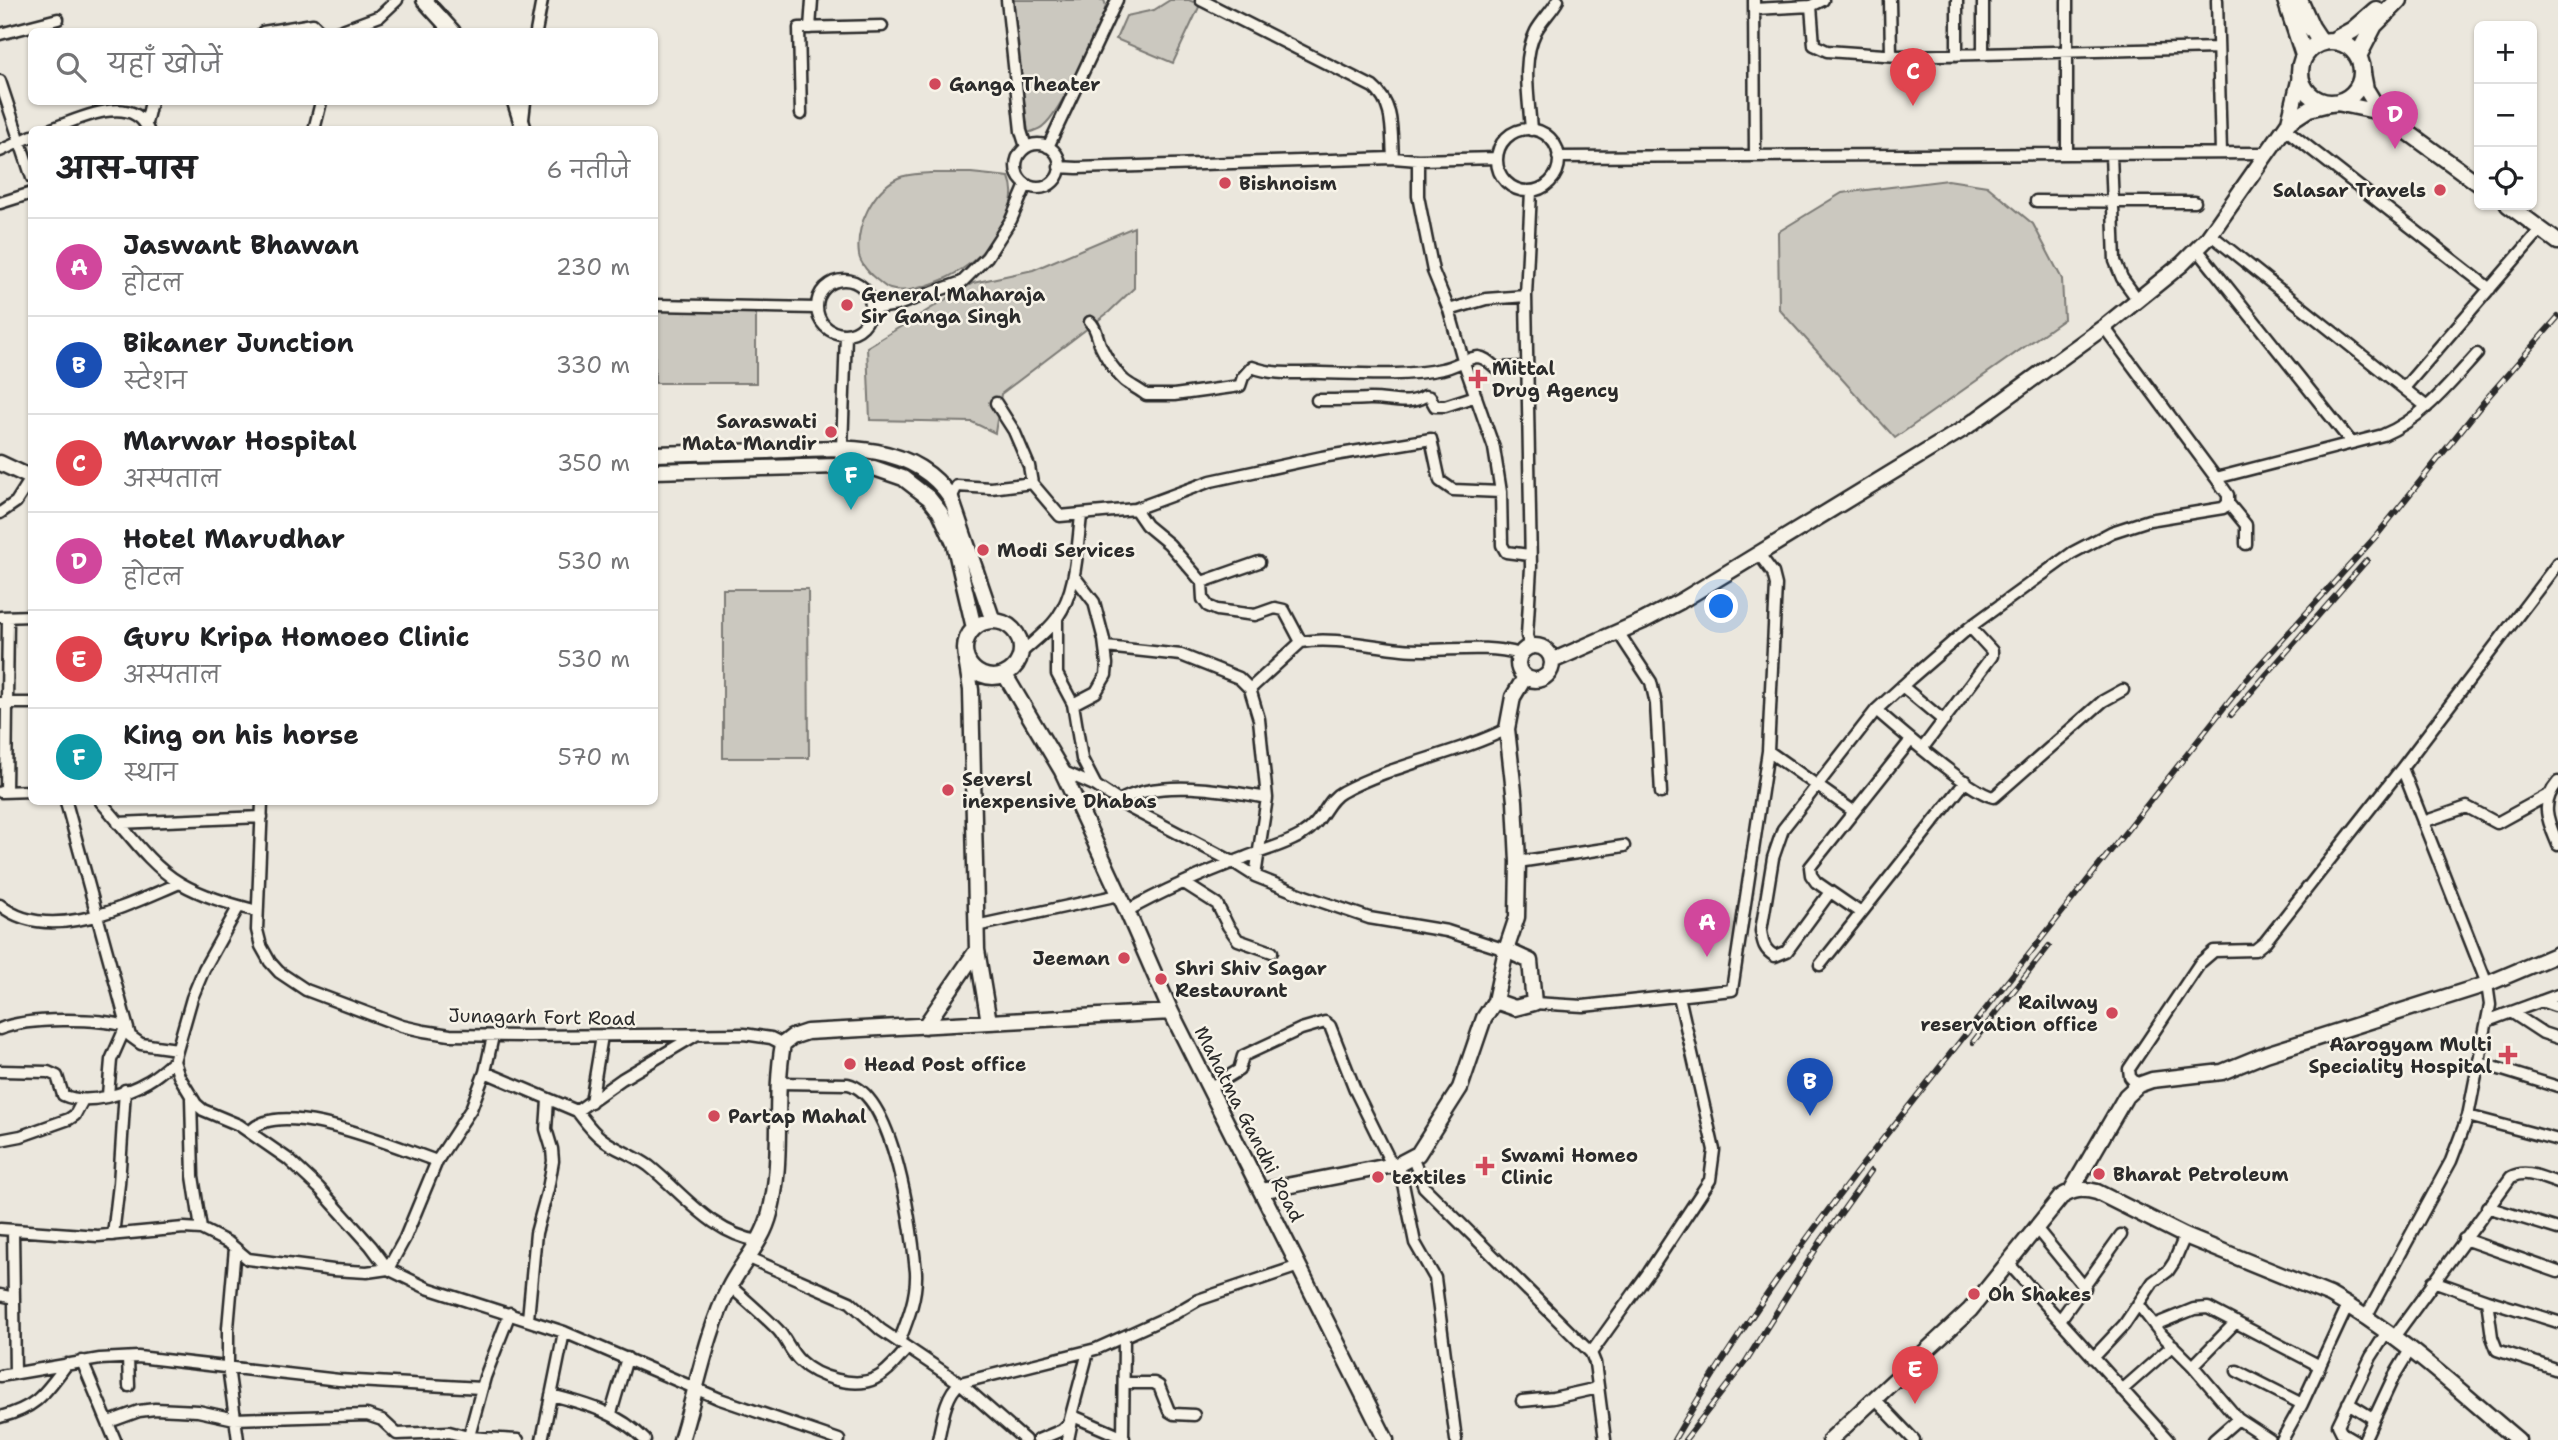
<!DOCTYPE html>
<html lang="hi">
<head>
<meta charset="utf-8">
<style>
  :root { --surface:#fff; --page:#f6f6f6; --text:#202124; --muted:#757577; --line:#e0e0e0; --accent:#1a73e8 }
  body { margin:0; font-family:"Shantell Sans","Playpen Sans Deva",sans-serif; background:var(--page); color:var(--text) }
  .controls { position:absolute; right:21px; top:21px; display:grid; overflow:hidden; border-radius:10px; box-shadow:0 2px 5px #0004 }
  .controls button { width:63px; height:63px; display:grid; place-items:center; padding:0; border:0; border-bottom:2px solid var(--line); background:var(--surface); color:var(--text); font:35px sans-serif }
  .you { position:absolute; left:1722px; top:607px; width:24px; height:24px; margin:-18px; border:5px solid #fff; border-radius:50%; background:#1a73e8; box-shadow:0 0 0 10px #1a73e833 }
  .badge { display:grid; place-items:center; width:46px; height:46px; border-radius:50%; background:var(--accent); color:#fff; font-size:23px; font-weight:700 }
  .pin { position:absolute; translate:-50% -58px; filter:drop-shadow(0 2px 4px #0008) }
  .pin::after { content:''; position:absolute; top:37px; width:24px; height:21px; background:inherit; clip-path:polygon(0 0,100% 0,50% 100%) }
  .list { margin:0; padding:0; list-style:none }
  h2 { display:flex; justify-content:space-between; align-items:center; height:91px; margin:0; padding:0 28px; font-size:30px }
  h2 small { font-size:23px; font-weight:400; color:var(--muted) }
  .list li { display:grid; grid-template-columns:46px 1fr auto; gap:21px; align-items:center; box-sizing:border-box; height:98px; padding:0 28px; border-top:2px solid var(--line) }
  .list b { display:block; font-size:26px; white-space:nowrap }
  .list p { margin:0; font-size:23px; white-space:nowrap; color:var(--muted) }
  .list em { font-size:23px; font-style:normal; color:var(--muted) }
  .icon { flex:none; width:38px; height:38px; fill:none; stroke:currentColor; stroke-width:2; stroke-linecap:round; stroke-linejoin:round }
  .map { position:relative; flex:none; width:2558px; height:1440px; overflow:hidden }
  .search { position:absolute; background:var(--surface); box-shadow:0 2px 5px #0004; left:28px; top:28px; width:630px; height:77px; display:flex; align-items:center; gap:18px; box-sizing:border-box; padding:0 24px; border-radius:10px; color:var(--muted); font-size:26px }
  .panel { position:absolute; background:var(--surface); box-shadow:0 2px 5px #0004; left:28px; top:126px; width:630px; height:679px; border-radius:10px }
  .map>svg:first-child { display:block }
  .green { fill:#cbc8bf; stroke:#7b7a75; stroke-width:2 }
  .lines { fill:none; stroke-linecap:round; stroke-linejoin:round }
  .street-casing { stroke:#2b2b2b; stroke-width:15 }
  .secondary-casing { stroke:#2b2b2b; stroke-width:19 }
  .primary-casing { stroke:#2b2b2b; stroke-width:21 }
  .street { stroke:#f7f3e8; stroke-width:10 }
  .secondary { stroke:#f7f3e8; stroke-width:14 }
  .primary { stroke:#f7f3e8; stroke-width:16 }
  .rail-casing { stroke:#2b2b2b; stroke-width:6 }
  .rail { stroke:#f7f3e8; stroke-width:3.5; stroke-dasharray:10; stroke-linecap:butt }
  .poi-dot { fill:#d1495b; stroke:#f7f3e8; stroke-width:2.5 }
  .labels { text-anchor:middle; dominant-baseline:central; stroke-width:5; stroke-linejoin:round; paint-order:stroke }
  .poi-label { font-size:19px; font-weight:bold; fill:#2b2b2b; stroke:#f7f3e8; text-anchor:start }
  .street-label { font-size:19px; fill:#2b2b2b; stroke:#f7f3e8 }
</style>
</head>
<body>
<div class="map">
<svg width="2558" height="1440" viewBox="0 0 2558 1440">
  <rect width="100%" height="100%" fill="#ebe7dd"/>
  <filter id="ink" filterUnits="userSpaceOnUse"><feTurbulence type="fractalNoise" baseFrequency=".0143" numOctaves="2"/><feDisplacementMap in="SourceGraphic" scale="14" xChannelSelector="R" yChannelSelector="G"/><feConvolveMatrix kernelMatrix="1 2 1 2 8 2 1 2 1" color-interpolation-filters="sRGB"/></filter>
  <g filter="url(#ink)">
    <path class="green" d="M1012 0H1104L1106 6C1099 30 1061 112 1043 126 1039 130 1032 131 1028 133Z
      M1170 0H1189L1200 5 1173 63 1116 39 1126 16 1154 10Z
      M930 173H971L1009 177C1019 201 1004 220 991 240 980 259 962 271 942 280 926 286 907 294 890 289 886 288 881 283 877 280 870 275 860 263 859 255 855 226 873 190 898 178 907 174 921 174 930 173Z
      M1948 180 1987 186 2033 224 2062 279 2064 319 1895 438 1779 309 1778 232 1842 193Z
      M1134 227V288L1109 312 1001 394 995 433 972 422 870 420 867 347 973 283 1033 270Z
      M756 306V383H655L654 307Z
      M723 589H808L809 758H723Z"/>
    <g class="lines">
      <defs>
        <path id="street" d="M1007 0 1021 131 1026 147
          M1201 0 1373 87C1395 105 1391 132 1393 158
          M1754 0 1755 156
          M1890 0 1891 55
          M1957 0V55
          M1983 0V54
          M2067 0V154
          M2217 0 2221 153
          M1811 6 1814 45 1827 51 1898 56 2218 48
          M1754 9 1811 6 1823 0
          M810 28 812 0
          M263 32 313 24 321 32
          M337 32 380 16 397 0
          M536 32 542 0
          M0 34 58 19
          M0 81 32 178
          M801 114 799 28 882 26
          M523 119 525 102
          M146 123 151 102
          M2284 128 2490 289
          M1497 160a31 31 0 1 1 62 0a31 31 0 1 1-62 0Z
          M49 130C76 120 133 91 148 130
          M314 130 321 102
          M1531 130C1529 98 1521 60 1536 31 1542 20 1552 11 1558 0
          M1016 166a22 22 0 1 1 44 0a22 22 0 1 1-44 0Z
          M1048 147 1117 0
          M0 151 32 136
          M2111 154 2115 261 2122 278 2138 300
          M1558 157 2265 153
          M1418 160V196L1433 271 1449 310 1464 363 1494 448 1501 492 1502 545 1506 552 1529 555
          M1059 167 1077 168 1393 158 1418 160 1497 158
          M2036 201 2195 202
          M0 203 32 193
          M2210 234 2427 407
          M2197 249 2351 442
          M817 307a27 27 0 1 1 54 0a27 27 0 1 1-54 0Z
          M654 305 816 308
          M871 309 897 305 962 282 987 257 1011 220 1026 185
          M1449 310 1486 299 1526 296
          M1090 322C1097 328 1097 338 1101 347 1105 355 1110 364 1116 371 1124 384 1135 386 1146 395H1174L1240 386 1243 377 1252 367C1275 376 1299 372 1322 373 1361 374 1404 377 1442 369 1453 367 1470 357 1478 357 1486 358 1490 363 1496 368L1527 367
          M2404 388 2541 229
          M1317 400C1335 400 1352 400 1369 399 1388 398 1407 407 1425 396L1430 397 1435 406H1445L1476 396
          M996 403 1014 431 1029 466 1032 483 1060 516 1135 509 1211 481 1322 457 1431 439 1440 481 1453 490 1501 492
          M839 466 842 448 846 335
          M2216 478 2383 435C2422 419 2449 385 2477 354
          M951 498 957 486 991 488 1032 483
          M2228 503 2246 525V544
          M1135 509 1146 525 1169 544 1202 582 1203 599 1208 606 1217 610 1255 615 1275 608 1284 610 1301 642
          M0 513 16 502 32 477
          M1202 582 1259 562
          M0 617 32 616
          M1057 618V674L1073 704 1082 759 1096 786
          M1618 632 1651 682 1656 704 1661 793
          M1530 645 1527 636 1531 567 1526 296 1531 191
          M1106 647 1181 655 1239 678 1250 689 1259 719 1267 798 1255 876
          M1021 653C1033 642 1047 632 1057 618 1077 590 1077 549 1081 516
          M1902 686 1944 721
          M1250 689 1301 642C1336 637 1368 646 1402 649 1442 653 1481 643 1520 654
          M0 703H32
          M1073 704 1096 692 1106 675 1107 664 1104 640 1094 602 1074 576
          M1876 710C1896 727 1973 795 1994 797L2103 701 2123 690
          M1922 749 1992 656V651L1970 627
          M1768 751 1853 811
          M1062 771 1096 786 1128 807 1233 862 1255 876 1305 896 1369 918 1447 931 1506 950
          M2558 782C2539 804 2548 821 2558 845
          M1 792 32 791
          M6 792 8 617
          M1119 801C1158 778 1224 790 1267 798
          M66 802 130 1036 141 1044 177 1049
          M101 802C126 829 148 864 180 883 204 897 231 904 257 911
          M262 802 257 930 261 946 270 962 279 972 306 990 402 1026 424 1031 450 1035 527 1036 744 1034 771 1038 783 1044
          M2423 822 2467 807 2497 823 2548 795
          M118 823 262 817
          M1518 862 1624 846
          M1184 883 1217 904 1228 926 1238 940 1272 952
          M1830 892 1787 951 1775 956C1764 950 1763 943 1761 931L1773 858 1783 829 1876 710 1910 679 1970 627 2072 553 2112 532 2149 520 2223 508 2228 503V495L2216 478 2104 327
          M0 905C50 946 129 904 180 883
          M239 906 204 969 192 998 174 1061 179 1076 196 1104 203 1110 239 1125 288 1159 319 1188 371 1246 388 1269 427 1288 564 1332 720 1399 839 1440
          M1127 911C1164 890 1204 873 1244 858 1263 850 1286 845 1303 834 1323 822 1326 800 1342 792 1393 764 1455 755 1507 729
          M1861 913 1816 882 1811 875 1810 867 1911 740
          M976 926 1119 895
          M1820 965 1966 781
          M2541 1001 2558 1007
          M1534 1003 1583 1006 1732 990 1768 751 1776 585 1773 573 1759 554
          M2511 1012 2543 1033 2558 1038
          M2487 1021 2558 995
          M0 1029C28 1017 98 1018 126 1026L111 1060 108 1095
          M2480 1063 2558 1087
          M0 1071 48 1072 57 1076 63 1095C87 1106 126 1094 148 1081 157 1076 166 1068 174 1061
          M485 1072 577 1111 622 1079 696 1035
          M779 1083 848 1084C895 1095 912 1231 916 1272 917 1297 908 1319 899 1342
          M2138 1085 2130 1077 2129 1069 2200 963 2214 951 2255 950 2265 942 2402 768 2558 563
          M1209 1088 1239 1070 1243 1056 1301 1029 1325 1022 1330 1026 1356 1092 1392 1165
          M191 1098 193 1176 201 1229
          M591 1102 602 1036
          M577 1111C584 1120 592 1132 602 1139 616 1150 634 1155 649 1166 685 1195 711 1233 759 1241
          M2468 1116 2558 1140
          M250 1132C279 1095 398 1148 437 1161
          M0 1140 21 1136 69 1119 75 1115 83 1100
          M1413 1159 1424 1187 1591 1353 1595 1363 1605 1440
          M1399 1164 1415 1243 1435 1278 1456 1440
          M2487 1207 2558 1229
          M2036 1228 2085 1288
          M0 1229 98 1236 184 1228 201 1229 229 1243 248 1259 333 1270 367 1272 388 1269 405 1238 437 1161 471 1109 485 1072 493 1036
          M13 1230 15 1373
          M113 1235 119 1184 125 1090
          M2464 1239 2558 1272
          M235 1248 228 1328V1367L238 1440
          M749 1258 850 1302 881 1330 960 1383 1025 1440
          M2009 1264 2168 1440
          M2433 1281 2487 1300 2558 1322
          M730 1286C746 1300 763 1315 778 1330 787 1340 790 1352 800 1361 816 1377 855 1389 876 1378 889 1372 898 1358 908 1348
          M0 1295 14 1298
          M2487 1300 2492 1337 2497 1350 2558 1370
          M2138 1304 2162 1335 2193 1366
          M2366 1317 2451 1161 2468 1116 2490 1005 2487 984 2402 768
          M528 1319 536 1233 548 1189 553 1161 552 1149 546 1129 548 1100
          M2060 1320 2121 1235
          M2236 1322 2193 1366 2238 1419 2270 1440
          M2154 1325 2194 1309 2208 1308 2320 1366
          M2394 1337 2511 1177C2527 1169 2542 1178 2558 1183
          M1591 1353 1649 1272 1710 1180 1714 1150 1679 996
          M128 1358 129 1386
          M2093 1358 2124 1325 2153 1282 2168 1271 2174 1262 2185 1236
          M82 1361 115 1440
          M2237 1371 2302 1404
          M0 1376 100 1359 138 1357 339 1380 481 1388
          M1124 1383H1154L1159 1386 1169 1411 1174 1414 1194 1415
          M2122 1390 2173 1345
          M551 1395C587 1404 619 1413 645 1440
          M1874 1398 1914 1440
          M1522 1401 1553 1398 1598 1388
          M2348 1403 2374 1419
          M611 1413 627 1358
          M0 1417C38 1407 45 1393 67 1364
          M109 1422 139 1411 155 1409 198 1411 235 1419 367 1415 382 1420 397 1434 449 1432 468 1437 518 1440
          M468 1440 485 1377 510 1313
          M542 1440 564 1332
          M938 1440C942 1422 945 1395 960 1383L1096 1349 1174 1314 1198 1300 1299 1266
          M1038 1440 1062 1430 1069 1423 1088 1352
          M1068 1440 1073 1416 1124 1438
          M1123 1440 1124 1338
          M2214 1440 2238 1419
          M2282 1440 2302 1404 2348 1305
          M2354 1440 2342 1433 2338 1425 2371 1357 2387 1332
          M2364 1440 2393 1378 2410 1350"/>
        <path id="secondary" d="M424 0 453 32
          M2362 68 2366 89 2380 112
          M515 102 524 130
          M2337 103 2380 112 2479 184
          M2289 122 2300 77
          M2508 205 2558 242
          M654 454C692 453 730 452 768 451 831 448 910 437 951 498L993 621
          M0 463 32 478
          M654 471 839 466 874 468 903 478 929 498 940 512 954 543 974 628
          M965 649a28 28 0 1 1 56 0a28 28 0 1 1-56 0Z
          M1518 663a17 17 0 1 1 34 0a17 17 0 1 1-34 0Z
          M966 659 971 690 977 950 989 1022
          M1552 661 1643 621 1681 601 1965 428 2104 327 2182 264 2207 239 2289 122 2309 109 2329 104
          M1005 675 1062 771 1127 911 1171 1012 1386 1440
          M1506 950 1517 917 1518 862 1515 801 1507 729 1513 697 1525 677
          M1506 950 1530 961 1534 1003 1515 1008 1495 1001Z
          M925 1026 977 950
          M1261 1191 1399 1164 1418 1154 1460 1088 1484 1018 1495 1001
          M2071 1191 2126 1096 2138 1085 2152 1080 2222 1072 2266 1054 2487 984 2558 954
          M681 1440C696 1393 707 1331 729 1288 742 1262 763 1242 770 1213 784 1158 773 1099 783 1044L792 1037 807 1032 1171 1012
          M1830 1440 1970 1310 2061 1197C2073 1189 2083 1188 2097 1192L2185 1236 2330 1295C2399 1334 2457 1389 2518 1440"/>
        <path id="primary" d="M2286 0 2304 55
          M2299 0 2311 27 2321 42
          M2300 72a31 31 0 1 1 62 0a31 31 0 1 1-62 0Z
          M2333 41 2353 30 2376 10
          M2358 56 2374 25 2399 0"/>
      </defs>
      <use href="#street" class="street-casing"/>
      <use href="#secondary" class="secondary-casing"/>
      <use href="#primary" class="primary-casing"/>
      <use href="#street" class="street"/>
      <use href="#secondary" class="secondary"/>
      <use href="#primary" class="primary"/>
      <defs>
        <path id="rail" d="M2231 715 2367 560
          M1973 1042 2049 946
          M1674 1440C1727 1347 1791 1258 1856 1173L2245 681 2377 535 2487 398 2558 317
          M1685 1440 1746 1361 1821 1241 1871 1171"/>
      </defs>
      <use href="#rail" class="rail-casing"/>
      <use href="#rail" class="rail"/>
    </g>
  </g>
  <g class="poi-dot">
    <circle cx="935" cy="84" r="7"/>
    <circle cx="1225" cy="183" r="7"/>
    <circle cx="2440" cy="190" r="7"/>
    <circle cx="847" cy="305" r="7"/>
    <path d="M1474.5 368.5h7v7h7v7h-7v7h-7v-7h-7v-7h7z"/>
    <circle cx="831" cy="432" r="7"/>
    <circle cx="983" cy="550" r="7"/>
    <circle cx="948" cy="790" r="7"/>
    <circle cx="1124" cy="958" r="7"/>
    <circle cx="1161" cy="979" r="7"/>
    <circle cx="2112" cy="1013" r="7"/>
    <path d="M2504.5 1044.5h7v7h7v7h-7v7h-7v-7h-7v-7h7z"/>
    <circle cx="850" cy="1064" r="7"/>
    <circle cx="714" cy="1116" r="7"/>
    <path d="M1481.5 1155.5h7v7h7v7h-7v7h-7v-7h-7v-7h7z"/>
    <circle cx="2099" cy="1174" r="7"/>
    <circle cx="1378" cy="1177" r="7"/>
    <circle cx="1974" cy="1294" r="7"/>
  </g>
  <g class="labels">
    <g class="poi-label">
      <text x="949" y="84">Ganga Theater</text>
      <text x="1239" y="183">Bishnoism</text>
      <text x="2426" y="190" text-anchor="end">Salasar Travels</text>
      <text x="861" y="294">General Maharaja<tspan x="861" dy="22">Sir Ganga Singh</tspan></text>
      <text x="1492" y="368">Mittal<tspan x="1492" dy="22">Drug Agency</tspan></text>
      <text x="817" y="421" text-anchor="end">Saraswati<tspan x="817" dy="22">Mata Mandir</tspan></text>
      <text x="997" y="550">Modi Services</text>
      <text x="962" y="779">Seversl<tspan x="962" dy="22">inexpensive Dhabas</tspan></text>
      <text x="1110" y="958" text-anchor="end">Jeeman</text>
      <text x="1175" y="968">Shri Shiv Sagar<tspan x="1175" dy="22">Restaurant</tspan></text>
      <text x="2098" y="1002" text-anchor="end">Railway<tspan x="2098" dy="22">reservation office</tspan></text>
      <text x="2492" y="1044" text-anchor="end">Aarogyam Multi<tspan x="2492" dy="22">Speciality Hospital</tspan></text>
      <text x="864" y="1064">Head Post office</text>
      <text x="728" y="1116">Partap Mahal</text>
      <text x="1501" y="1155">Swami Homeo<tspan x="1501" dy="22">Clinic</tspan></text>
      <text x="2113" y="1174">Bharat Petroleum</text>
      <text x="1392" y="1177">textiles</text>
      <text x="1988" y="1294">Oh Shakes</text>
    </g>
    <g class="street-label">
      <text transform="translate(542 1017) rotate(1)">Junagarh Fort Road</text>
      <text transform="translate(1249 1124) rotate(63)">Mahatma Gandhi Road</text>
    </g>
  </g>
</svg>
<div class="controls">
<button>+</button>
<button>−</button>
<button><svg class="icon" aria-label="locate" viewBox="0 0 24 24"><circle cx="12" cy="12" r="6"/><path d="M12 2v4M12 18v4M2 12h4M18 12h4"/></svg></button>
</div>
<div class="you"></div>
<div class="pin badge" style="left:1707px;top:957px;background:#d1479c">A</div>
<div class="pin badge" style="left:1810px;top:1116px;background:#1a4fb4">B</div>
<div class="pin badge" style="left:1913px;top:106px;background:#e0444e">C</div>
<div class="pin badge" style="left:2395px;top:149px;background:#d1479c">D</div>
<div class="pin badge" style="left:1915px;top:1404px;background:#e0444e">E</div>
<div class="pin badge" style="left:851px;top:510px;background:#0f9aa8">F</div>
<div class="search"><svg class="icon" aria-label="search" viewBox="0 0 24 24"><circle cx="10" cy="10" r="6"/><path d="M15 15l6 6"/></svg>यहाँ खोजें</div>
<section class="panel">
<h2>आस-पास<small>6 नतीजे</small></h2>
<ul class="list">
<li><span class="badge" style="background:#d1479c">A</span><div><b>Jaswant Bhawan</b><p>होटल</p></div><em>230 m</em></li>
<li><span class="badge" style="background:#1a4fb4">B</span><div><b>Bikaner Junction</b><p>स्टेशन</p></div><em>330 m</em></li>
<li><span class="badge" style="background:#e0444e">C</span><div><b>Marwar Hospital</b><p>अस्पताल</p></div><em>350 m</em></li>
<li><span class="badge" style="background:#d1479c">D</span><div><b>Hotel Marudhar</b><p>होटल</p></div><em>530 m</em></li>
<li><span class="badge" style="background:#e0444e">E</span><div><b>Guru Kripa Homoeo Clinic</b><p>अस्पताल</p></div><em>530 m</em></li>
<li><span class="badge" style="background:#0f9aa8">F</span><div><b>King on his horse</b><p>स्थान</p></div><em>570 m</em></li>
</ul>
</section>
</div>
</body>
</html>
